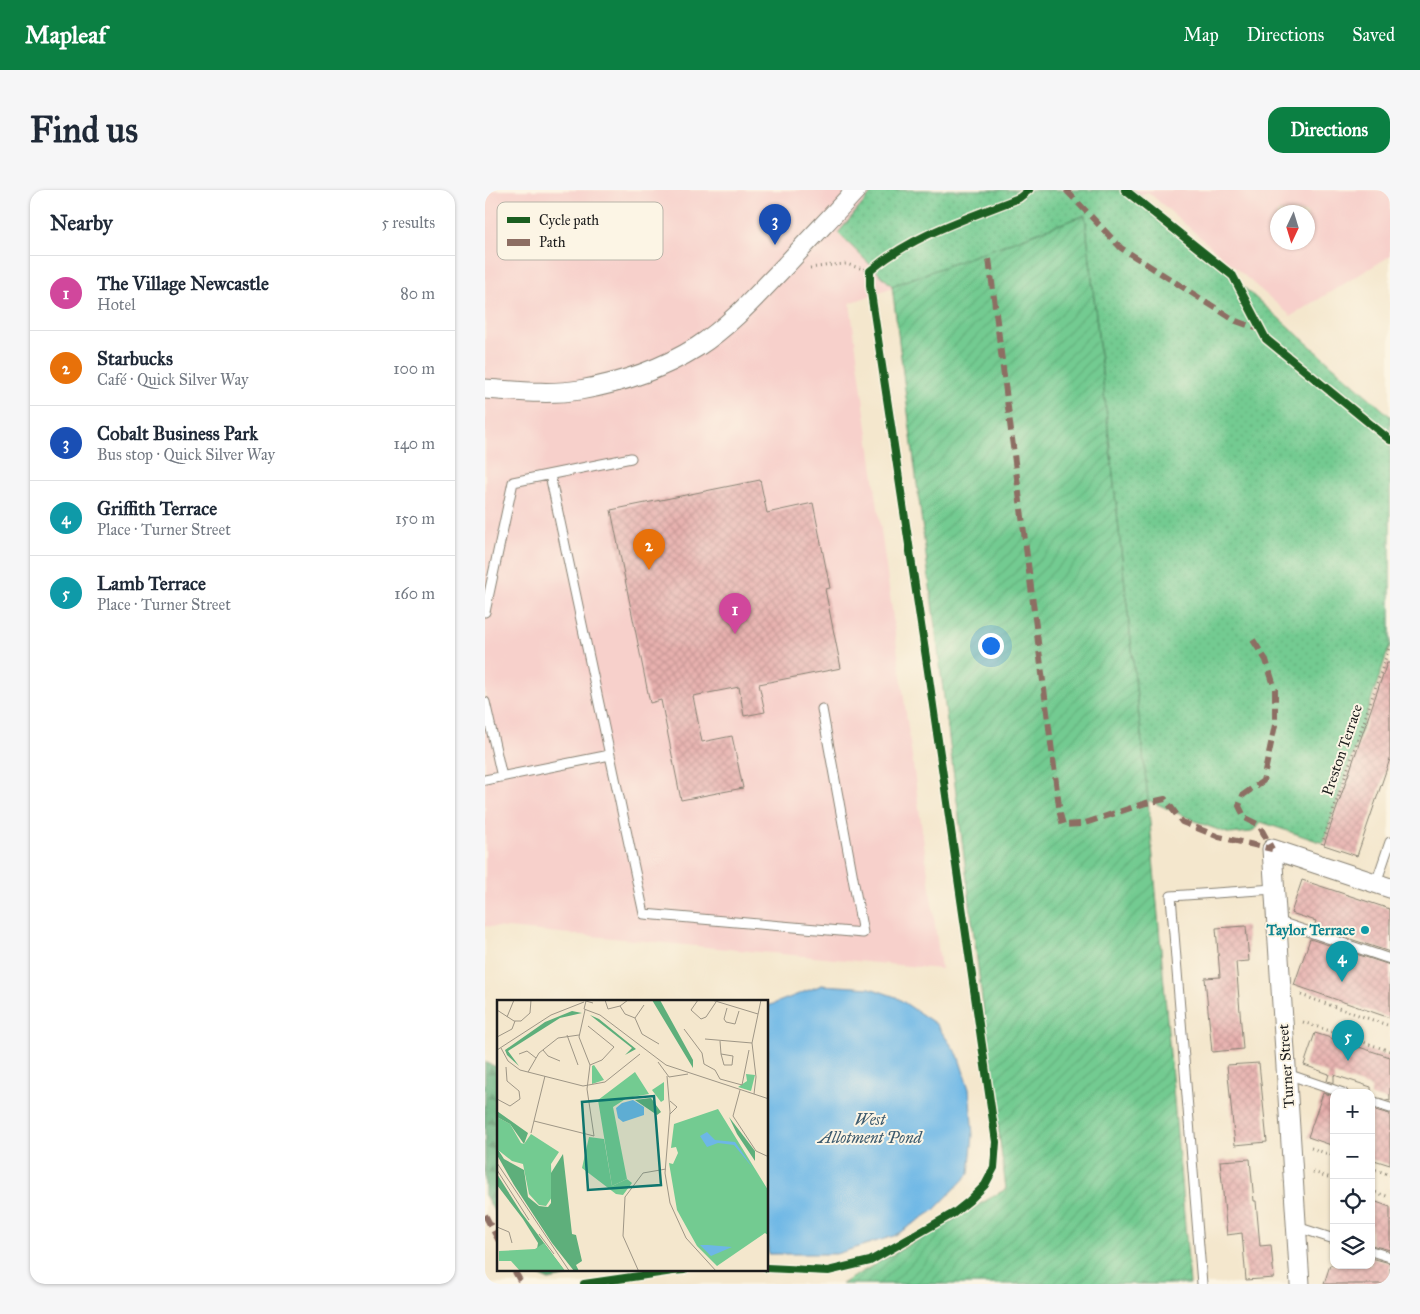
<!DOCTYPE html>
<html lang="en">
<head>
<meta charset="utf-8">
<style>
  :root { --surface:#fff; --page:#f6f6f7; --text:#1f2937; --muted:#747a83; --line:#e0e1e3; --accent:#0b8043 }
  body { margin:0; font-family:"IM FELL Great Primer",serif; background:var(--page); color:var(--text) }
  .controls { position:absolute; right:15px; bottom:15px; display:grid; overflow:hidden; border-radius:10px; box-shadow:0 1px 4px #0004 }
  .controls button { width:45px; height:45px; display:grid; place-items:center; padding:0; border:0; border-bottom:1px solid var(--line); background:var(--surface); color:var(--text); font:25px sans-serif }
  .compass { position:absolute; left:785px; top:15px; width:45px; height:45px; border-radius:50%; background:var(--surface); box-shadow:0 1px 4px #0004; rotate:184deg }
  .you { position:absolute; left:505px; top:455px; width:18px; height:18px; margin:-12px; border:4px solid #fff; border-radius:50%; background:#1a73e8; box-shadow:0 0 0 8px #1a73e833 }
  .badge { display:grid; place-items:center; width:32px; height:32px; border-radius:50%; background:var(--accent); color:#fff; font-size:16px; font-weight:700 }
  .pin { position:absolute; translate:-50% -41px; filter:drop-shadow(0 1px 2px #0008) }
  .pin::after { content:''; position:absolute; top:26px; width:18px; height:15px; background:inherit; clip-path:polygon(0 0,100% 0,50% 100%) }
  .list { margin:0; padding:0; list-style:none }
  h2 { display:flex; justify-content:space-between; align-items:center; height:65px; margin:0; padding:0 20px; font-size:21px }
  h2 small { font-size:16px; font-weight:400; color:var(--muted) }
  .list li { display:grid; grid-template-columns:32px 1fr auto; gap:15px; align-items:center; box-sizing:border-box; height:75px; padding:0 20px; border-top:1px solid var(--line) }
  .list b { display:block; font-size:19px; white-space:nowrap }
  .list p { margin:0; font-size:16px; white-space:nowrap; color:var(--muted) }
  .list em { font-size:16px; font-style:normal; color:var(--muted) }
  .icon { flex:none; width:28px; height:28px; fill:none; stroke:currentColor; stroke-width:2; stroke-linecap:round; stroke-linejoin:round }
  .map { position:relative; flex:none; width:905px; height:1094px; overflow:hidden; border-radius:15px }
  header { display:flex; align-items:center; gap:30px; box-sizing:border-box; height:70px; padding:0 25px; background:var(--accent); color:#fff }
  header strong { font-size:24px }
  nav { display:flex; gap:28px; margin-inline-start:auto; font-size:18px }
  .intro { display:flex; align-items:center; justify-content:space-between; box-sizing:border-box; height:120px; padding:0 30px }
  h1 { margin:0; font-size:35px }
  .button { padding:12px 22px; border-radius:15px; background:var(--accent); color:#fff; font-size:18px; font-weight:700 }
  main { display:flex; gap:30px; padding:0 30px }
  aside { flex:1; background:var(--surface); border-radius:15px; box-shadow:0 1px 4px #0004 }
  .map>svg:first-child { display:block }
  .built { fill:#f7d0cb; fill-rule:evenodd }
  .forest { fill:url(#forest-firs); stroke:#3d664c }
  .park { fill:url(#park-dots); stroke:#487456 }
  .garden { fill:url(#garden-furrows); stroke:#487456 }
  .water { fill:#6db7e6; stroke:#446a81 }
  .building { fill:url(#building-cross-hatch) }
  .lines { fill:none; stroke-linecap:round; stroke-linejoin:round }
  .lane-casing { stroke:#888274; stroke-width:11 }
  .street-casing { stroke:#888274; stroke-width:21 }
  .path { stroke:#888274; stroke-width:3; stroke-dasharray:1 4; stroke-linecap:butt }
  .lane { stroke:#fff; stroke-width:9 }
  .street { stroke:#fff; stroke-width:19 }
  .quiet { stroke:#8d6e63; stroke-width:6; stroke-dasharray:12 6; stroke-linecap:butt }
  .cycleway-casing { stroke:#fcf5e5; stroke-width:11 }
  .cycleway { stroke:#1b5e20; stroke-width:8 }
  .culture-dot { fill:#0f9aa8; stroke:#fcf5e5; stroke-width:2 }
  .labels { text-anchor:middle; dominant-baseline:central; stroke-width:4; stroke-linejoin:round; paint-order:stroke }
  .street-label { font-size:15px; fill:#1c1c1c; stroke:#fcf5e5 }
  .culture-label { font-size:15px; font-weight:bold; fill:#0d838f; stroke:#fcf5e5; text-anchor:end }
  .water-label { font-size:16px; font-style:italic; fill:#3c5a6d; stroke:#fcf5e5 }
  .inset-road { fill:none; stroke:#9e9686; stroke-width:1 }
  .view { fill:#0f766e; fill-opacity:0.15; stroke:#0f766e; stroke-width:2.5 }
  .inset-edge { fill:none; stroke:#1c1c1c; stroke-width:2.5 }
  .key { fill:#fcf5e5; stroke:#b9b4a9; stroke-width:1 }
  .key-label { font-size:14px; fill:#1c1c1c }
</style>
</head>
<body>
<header>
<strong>Mapleaf</strong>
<nav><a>Map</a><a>Directions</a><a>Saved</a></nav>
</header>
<div class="intro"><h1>Find us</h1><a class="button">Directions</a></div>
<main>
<aside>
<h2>Nearby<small>5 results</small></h2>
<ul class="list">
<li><span class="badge" style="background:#d1479c">1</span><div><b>The Village Newcastle</b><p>Hotel</p></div><em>80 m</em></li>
<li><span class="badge" style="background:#e8710a">2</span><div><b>Starbucks</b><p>Café · Quick Silver Way</p></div><em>100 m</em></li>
<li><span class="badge" style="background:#1a4fb4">3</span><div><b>Cobalt Business Park</b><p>Bus stop · Quick Silver Way</p></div><em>140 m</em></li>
<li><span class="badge" style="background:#0f9aa8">4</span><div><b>Griffith Terrace</b><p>Place · Turner Street</p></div><em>150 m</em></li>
<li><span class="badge" style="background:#0f9aa8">5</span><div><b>Lamb Terrace</b><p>Place · Turner Street</p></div><em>160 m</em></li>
</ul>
</aside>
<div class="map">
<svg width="905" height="1094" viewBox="0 0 905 1094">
  <defs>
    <pattern id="forest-firs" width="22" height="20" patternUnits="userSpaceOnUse" patternTransform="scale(1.25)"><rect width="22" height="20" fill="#5eaf7b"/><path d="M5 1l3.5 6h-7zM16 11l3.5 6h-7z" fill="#4d8e64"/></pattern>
    <pattern id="park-dots" width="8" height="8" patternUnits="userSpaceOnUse" patternTransform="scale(1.25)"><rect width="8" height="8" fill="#73cb91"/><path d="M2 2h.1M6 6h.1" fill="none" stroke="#63ae7c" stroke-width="1.8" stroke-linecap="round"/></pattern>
    <pattern id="garden-furrows" width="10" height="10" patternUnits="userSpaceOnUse" patternTransform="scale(1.25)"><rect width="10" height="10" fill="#73cb91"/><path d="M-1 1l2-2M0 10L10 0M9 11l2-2" fill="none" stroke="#63ae7c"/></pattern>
    <pattern id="building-cross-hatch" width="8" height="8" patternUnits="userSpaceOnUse" patternTransform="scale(1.25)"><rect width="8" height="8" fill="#e7b0ae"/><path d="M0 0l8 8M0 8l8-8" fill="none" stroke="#c69795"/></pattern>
  </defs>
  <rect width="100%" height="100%" fill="#fcf5e5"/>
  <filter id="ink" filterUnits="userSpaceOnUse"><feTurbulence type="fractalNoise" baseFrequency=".02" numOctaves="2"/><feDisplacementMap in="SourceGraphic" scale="10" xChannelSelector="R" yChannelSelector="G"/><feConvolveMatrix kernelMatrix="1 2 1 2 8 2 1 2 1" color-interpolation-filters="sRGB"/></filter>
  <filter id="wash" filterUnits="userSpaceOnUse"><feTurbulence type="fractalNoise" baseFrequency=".0096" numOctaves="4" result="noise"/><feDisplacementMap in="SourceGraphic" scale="20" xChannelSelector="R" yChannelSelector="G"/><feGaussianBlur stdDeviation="1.12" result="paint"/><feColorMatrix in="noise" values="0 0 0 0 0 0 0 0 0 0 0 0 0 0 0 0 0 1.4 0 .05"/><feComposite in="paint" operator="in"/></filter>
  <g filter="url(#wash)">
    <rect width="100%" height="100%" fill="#f4e7cd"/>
    <path class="built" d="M0 0H905V66L806 126 663 2 365 113 456 779 0 736ZM792 22H822V52H792Z"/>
    <path class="forest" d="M0 872 14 878V1030L0 1005Z
      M41 1080H111L64 1090Z"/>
    <path class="park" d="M389 0H648L905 226V455L838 653 776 632 767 642 745 644 717 634 663 610 600 25 407 96 353 43Z"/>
    <path class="garden" d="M600 25 663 610 705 1094H356L521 999 407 96Z"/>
    <path class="water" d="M337 795 385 798 411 807 451 834 473 865 484 899 488 945 484 984 448 1021 409 1046 351 1064H283V816Z"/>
    <g id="blocks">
      <path class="building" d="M275 290 282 323 328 313 345 398 340 399 356 478 274 494 280 522 259 526 254 497 208 506 217 552 247 546 258 598 196 610 176 510 165 513 126 320Z
        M902 473H905V569L872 666 839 655Z
        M817 690 905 719V762L829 737 831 731 806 723Z
        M761 736 764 771 751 772 758 859 727 862 720 788 735 787 731 738Z
        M825 749 905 775V828L809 795Z
        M830 843 905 867V911L886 906V897L849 885V893L842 891 844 884 819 875Z
        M774 873 782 952 750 955 742 875Z
        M838 903 849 906V956L823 947Z
        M886 919 905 924V975L886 969Z
        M765 969 769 1011H771L775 1056 786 1055 789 1088 761 1090 757 1043 742 1045 735 971Z
        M886 1010 905 1017V1060L886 1055Z
        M886 1068 905 1073V1094H839L845 1075H886Z"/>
    </g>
  </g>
  <g filter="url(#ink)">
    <use href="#blocks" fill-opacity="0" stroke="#888274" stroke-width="1"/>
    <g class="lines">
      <defs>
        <path id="lane" d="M65 285 159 724 378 743 337 519
          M0 422 28 292 146 268
          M0 512 17 587
          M0 590 125 565
          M891 693 905 652
          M792 731 905 769
          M802 884 858 903
          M886 912 905 918
          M812 1037 849 1049
          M886 1061 905 1067
          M717 1094 686 706 789 699"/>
        <path id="street" d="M0 199C31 201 63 205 95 200 135 193 177 179 212 157 246 135 273 104 301 75 324 50 348 25 371 0
          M815 1094 787 659 905 698"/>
      </defs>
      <use href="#lane" class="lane-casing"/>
      <use href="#street" class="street-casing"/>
      <path class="path" d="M325 78 347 75 361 74 385 81
        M837 654 905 455
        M816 805 905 836
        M818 832 905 861
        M826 958 849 966
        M886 978 905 985
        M828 982 849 989
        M886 1001 905 1007"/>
      <use href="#lane" class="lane"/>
      <use href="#street" class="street"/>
      <path class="quiet" d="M581 0 636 58 751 131 776 140
        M504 69 575 624 578 635 597 634 661 613 680 609 697 632 734 647 787 659
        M768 450 781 470 790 499V535L778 591 758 605 754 616 760 628 774 635 787 659
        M0 1025 14 1051
        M29 1080 37 1094"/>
      <defs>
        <path id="cycleway" d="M640 0 748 86 781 149 905 250
          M282 1078 343 1081 385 1071 469 1023 484 1011 500 995 509 978 511 952 443 481 385 96V81C427 45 483 28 534 8L544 0
          M99 1094 188 1081 199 1080"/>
      </defs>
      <use href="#cycleway" class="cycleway-casing"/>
      <use href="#cycleway" class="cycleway"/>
    </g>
  </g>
  <circle class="culture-dot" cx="880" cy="740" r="5"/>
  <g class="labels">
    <g class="street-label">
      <text transform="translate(857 560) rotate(-71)">Preston Terrace</text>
      <text transform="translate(801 876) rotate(-94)">Turner Street</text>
    </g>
    <g class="culture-label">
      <text x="870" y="740">Taylor Terrace</text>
    </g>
    <g class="water-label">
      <text x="385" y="929">West<tspan x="385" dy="18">Allotment Pond</tspan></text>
    </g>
  </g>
  <g transform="translate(12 810)">
    <rect width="271" height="271" fill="#f4e7cd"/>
    <path d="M97 65 107 80 95 84V66ZM249 74 258 75 254 91 241 87 250 81ZM167 82V100L164 102 155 90ZM0 117 13 124 24 143 27 144 34 134 62 152 54 164 55 197 49 206 42 205 32 194 26 164 15 161 1 150Z" fill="#73cb91"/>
    <path d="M155 0H163L196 60V68ZM75 11 85 13 63 18 11 51 22 66 10 55 8 50 48 22ZM93 15 102 19 139 49 128 55 135 48ZM154 98 164 112 160 115 138 100ZM0 111 31 133 27 144 13 124 0 117ZM232 117 258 151V161L240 134ZM0 148 7 159 27 170 31 197 42 206 51 207 54 203V173L66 154 75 234 79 235 85 261 79 265 82 271H77L55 243 17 185 0 155ZM0 174 24 212 68 271 40 249 41 243 26 219 0 185Z" fill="#5eaf7b"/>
    <path d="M221 109 271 190V235L268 233 220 266 200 246 180 210 172 163 176 164 181 153 179 147 174 148 177 124ZM92 137 107 139 115 186 130 179 135 183 126 195 119 194 85 168ZM47 243 68 271H23L14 261H2V251L38 249Z" fill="#73cb91"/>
    <path d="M138 72 152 94 130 98 116 107 130 179 115 186 101 100Z" fill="#73cb91"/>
    <path d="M136 100 147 107V115L126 122 121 118 119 108 125 103ZM210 132 218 140 238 142 256 168 237 145 221 143 210 147 203 136ZM203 245H211L235 247 214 256Z" fill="#6db7e6"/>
    <path class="inset-road" d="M108 0 111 9 123 6M131 0 123 6 128 14 138 18 147 5M201 0 194 10 204 19 209 17 219 2M215 0 261 14M96 3 89 1 87 9 103 15 169 65 272 99M230 8 227 19 229 22 238 24 242 11M0 10 17 21H24L33 13 34 0M10 17 17 0M138 18 145 34 162 44M91 26 117 47 105 60 93 65M187 29 205 53 207 64 218 70 223 79 245 85 252 50M70 35 81 65M0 37 15 29 18 21M208 39 255 43M223 41 224 54 236 56 235 65H227L224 54M4 48 11 61 23 70 86 86 108 82 143 54M0 50 54 15 87 2M46 50 51 56 63 61M22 54 30 51 39 58M161 62 172 77 191 74M31 72 42 53 61 38 82 35M170 76 173 112 168 173 173 203 189 238 220 272M243 90 236 116 259 151 272 157M257 94 259 77 255 43 264 0M0 99 13 106 23 99 22 91 10 81 9 67M173 101 180 107 173 114M37 121 97 136 90 89 93 65 82 37 88 10M34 133 48 76M0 163 73 272M0 170 32 220M0 227 12 232 15 243M42 234 57 254M142 272 126 236 128 197 146 173 169 169"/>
    <path class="view" d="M157 96 164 185 91 190 85 102Z"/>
    <rect width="271" height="271" class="inset-edge"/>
  </g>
  <rect x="12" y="12" width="166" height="58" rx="8" class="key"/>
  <rect x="22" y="27" width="23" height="6" fill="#1b5e20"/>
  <rect x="22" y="49" width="23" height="7" fill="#8d6e63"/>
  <g class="key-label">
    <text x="54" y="35">Cycle path</text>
    <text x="54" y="57">Path</text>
  </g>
</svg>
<div class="controls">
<button>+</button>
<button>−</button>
<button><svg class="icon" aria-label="locate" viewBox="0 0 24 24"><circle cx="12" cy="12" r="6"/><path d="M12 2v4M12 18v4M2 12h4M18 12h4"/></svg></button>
<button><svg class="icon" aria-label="layers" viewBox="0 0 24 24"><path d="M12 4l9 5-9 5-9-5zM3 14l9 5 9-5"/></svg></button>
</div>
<svg class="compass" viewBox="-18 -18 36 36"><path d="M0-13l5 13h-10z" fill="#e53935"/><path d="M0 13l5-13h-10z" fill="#747a83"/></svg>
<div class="you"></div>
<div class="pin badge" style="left:250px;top:444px;background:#d1479c">1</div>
<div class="pin badge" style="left:164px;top:380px;background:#e8710a">2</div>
<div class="pin badge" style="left:290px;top:55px;background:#1a4fb4">3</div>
<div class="pin badge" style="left:857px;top:792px;background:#0f9aa8">4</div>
<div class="pin badge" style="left:863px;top:871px;background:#0f9aa8">5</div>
</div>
</main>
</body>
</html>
